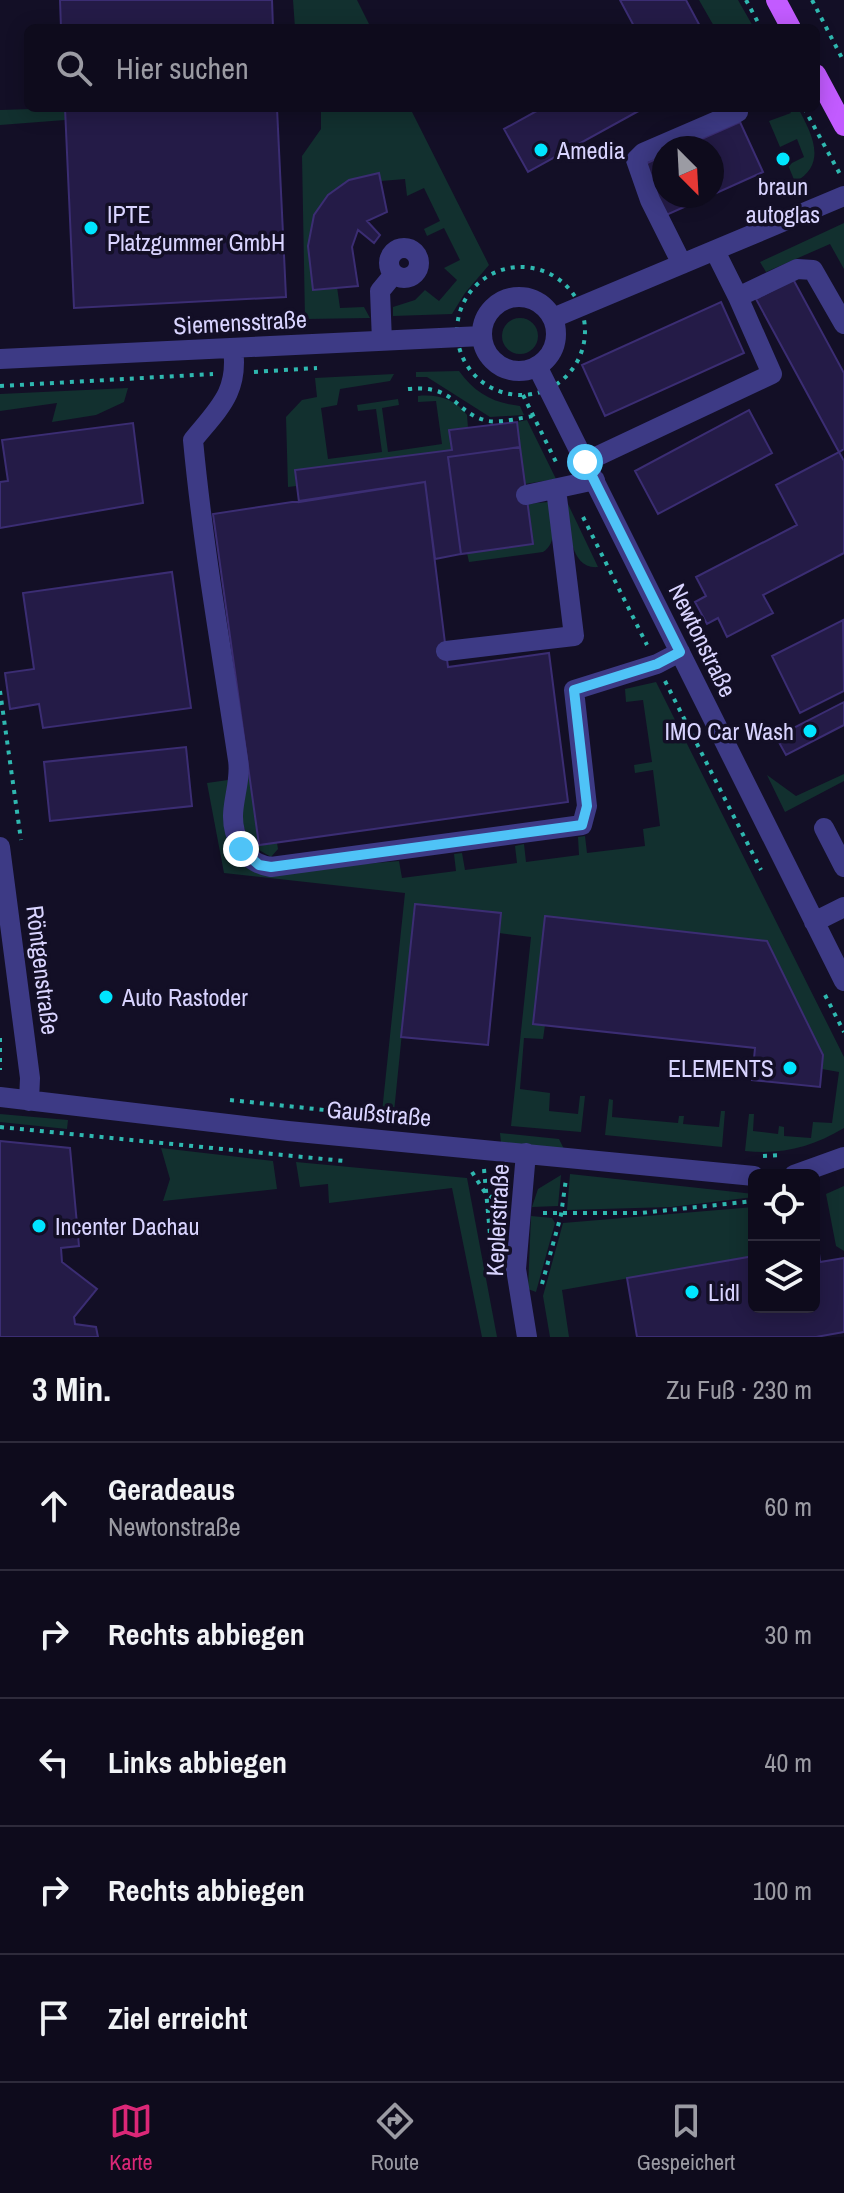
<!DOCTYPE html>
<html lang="de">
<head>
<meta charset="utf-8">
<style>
  :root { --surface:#0e0b1c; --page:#171425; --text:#f1f3f6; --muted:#9b9ba3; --line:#2e2b3b; --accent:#db2777 }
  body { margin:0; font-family:"Archivo Narrow",sans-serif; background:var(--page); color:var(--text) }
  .controls { position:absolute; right:24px; bottom:24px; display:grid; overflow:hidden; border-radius:12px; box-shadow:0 4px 20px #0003 }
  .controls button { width:72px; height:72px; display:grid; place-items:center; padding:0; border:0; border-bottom:2px solid var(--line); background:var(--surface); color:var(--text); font:40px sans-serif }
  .compass { position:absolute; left:652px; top:136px; width:72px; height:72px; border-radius:50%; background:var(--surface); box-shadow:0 4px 20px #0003; rotate:156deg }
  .stop { position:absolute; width:24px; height:24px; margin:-18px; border:6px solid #4fc3f7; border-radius:50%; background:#fff }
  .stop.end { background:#4fc3f7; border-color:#fff; box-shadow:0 2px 8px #0008 }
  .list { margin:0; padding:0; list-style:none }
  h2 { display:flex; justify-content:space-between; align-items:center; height:104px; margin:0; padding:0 32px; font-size:34px }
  h2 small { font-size:26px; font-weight:400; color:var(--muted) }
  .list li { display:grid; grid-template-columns:52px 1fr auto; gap:24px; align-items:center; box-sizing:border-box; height:128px; padding:0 32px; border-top:2px solid var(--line) }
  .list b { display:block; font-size:30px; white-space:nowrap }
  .list p { margin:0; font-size:26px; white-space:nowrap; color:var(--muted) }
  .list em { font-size:26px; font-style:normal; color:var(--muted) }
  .icon { flex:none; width:44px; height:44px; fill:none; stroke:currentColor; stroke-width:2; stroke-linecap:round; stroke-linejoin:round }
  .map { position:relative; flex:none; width:844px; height:1337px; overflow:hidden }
  .search { position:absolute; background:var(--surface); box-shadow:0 4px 20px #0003; left:24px; right:24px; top:24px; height:88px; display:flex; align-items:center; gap:20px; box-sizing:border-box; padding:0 28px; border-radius:12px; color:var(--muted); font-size:30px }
  .sheet { height:744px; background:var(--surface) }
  nav { display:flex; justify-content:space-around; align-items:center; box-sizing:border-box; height:112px; border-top:2px solid var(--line); background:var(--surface); font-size:22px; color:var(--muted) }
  nav a { display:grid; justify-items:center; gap:4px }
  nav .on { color:var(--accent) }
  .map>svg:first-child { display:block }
  .green { fill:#12302f }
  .building { fill:#241b47; stroke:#3b2d73; stroke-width:2 }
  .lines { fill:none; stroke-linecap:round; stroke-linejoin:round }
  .path { stroke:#2fb8b0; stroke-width:4; stroke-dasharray:4 6; stroke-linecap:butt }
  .minor { stroke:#3d3a85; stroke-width:20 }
  .major { stroke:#c25bff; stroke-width:20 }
  .route { stroke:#4fc3f7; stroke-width:10 }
  .poi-dot { fill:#00e5ff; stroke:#130f26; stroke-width:3 }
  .labels { text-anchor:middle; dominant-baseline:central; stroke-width:7; stroke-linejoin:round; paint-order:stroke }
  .poi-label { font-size:24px; fill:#d9d4ff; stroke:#130f26; text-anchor:start }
  .street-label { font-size:24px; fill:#d9d4ff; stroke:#130f26 }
</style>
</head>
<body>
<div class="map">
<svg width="844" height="1337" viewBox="0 0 844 1337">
  <rect width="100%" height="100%" fill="#130f26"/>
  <path class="green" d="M293 0H357L371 28H295Z
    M699 0H738L754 28H715Z
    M65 108V120L0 125V110Z
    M321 108H410L489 265 465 293 452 314 393 316V307L415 300 425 290 439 301 457 280 444 268 460 260 444 228 427 236 424 229 440 221 424 188 407 196 405 179 381 181 379 173C307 190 305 224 313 289L337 287 340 308 364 307 370 318 305 319 302 156 321 129Z
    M788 108H798C812 134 828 164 795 182L788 165 804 157 797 139 780 147 769 121 791 113Z
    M844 223V269L830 244 766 272 760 262Z
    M502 336a18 18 0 1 1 36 0a18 18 0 1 1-36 0Z
    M459 371C475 393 493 403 520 406L524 415 490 417 427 377H416V372Z
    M394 374 390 381 340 389 337 405 321 408 328 459 382 452 376 409 358 411 357 405 398 399 399 405 382 408 388 452 442 444 436 401 418 402V396C436 394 456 399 467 415L468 428 449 430 452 450 295 470 296 486 288 487 286 417 302 400 317 397 315 378Z
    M128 388 124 402 96 415 52 422 57 403 0 411V394Z
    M527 420 556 479 525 484 517 422Z
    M548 502C550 519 560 541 543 552L469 562 467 553 533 544 527 504Z
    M567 502 598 567C568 570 569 523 567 502Z
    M656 682 844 1057V1128C812 1147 782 1155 745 1151L749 1114H754L753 1131 778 1134 779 1126 784 1127V1136L811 1138 813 1122 832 1123 839 1072 822 1069 823 1055 767 941 546 916 545 1025 543 1039 524 1038 520 1089 550 1093 549 1111 578 1114 580 1096H585L581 1132 511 1126 531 937 499 933 501 913 415 904 394 1112H382L405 893 224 873 207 783 228 780C227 814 218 863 260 873L399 861 402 878 456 871 454 854 462 853 465 870 517 863 515 846 524 844 526 862 579 855 578 837 585 836 587 853 645 846 643 829 660 826 653 770 635 773 634 765 652 762 643 700 626 702 625 689Z
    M241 716 259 845 277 843 278 849 271 857 254 847 243 826Z
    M844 774V781L785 812 767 775 796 796Z
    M609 1099 613 1100 612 1117 678 1123 679 1116H684L683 1124 719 1127 721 1111H725L722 1147 605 1135Z
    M0 1114 68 1120 67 1129 0 1122Z
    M500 1133 559 1139 564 1149 501 1143Z
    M161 1148 273 1161 277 1189 163 1201 170 1179Z
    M296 1162 467 1178 497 1337H482L452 1188 329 1203 328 1184 300 1187Z
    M570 1174 754 1194V1197L671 1207 567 1210Z
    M561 1175 558 1206 532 1207 538 1189Z
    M844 1186V1251L836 1246 826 1194Z
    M754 1207V1256L562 1290 569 1337H550L543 1296 563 1223Z
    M531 1216 552 1218 555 1223 536 1292 528 1289Z"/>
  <path class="building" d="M60 0H272L273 28H61Z
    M620 0H686L701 28H635Z
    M65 108H277L286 297 74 308Z
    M542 108H644L528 172 504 129Z
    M740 122 763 172 712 195V148H681Z
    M664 155V196H709L664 216 641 166Z
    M379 173 387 212 367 221 380 235 374 243 358 230 352 247 358 286 313 290 308 246 314 215 328 195 349 180Z
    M793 279 844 373V449L839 452 756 299Z
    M721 302 744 353 605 416 582 365Z
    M749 410 772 453 658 514 635 471Z
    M517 422 520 447 448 457 461 554 435 559 425 482 299 502 295 470 452 450 449 430Z
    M133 423 143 503 0 528V482L8 481 2 440Z
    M520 447 533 544 461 554 448 457Z
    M839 452 844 461V553L763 595 773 613 727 637 718 618 707 624 695 602 706 596 696 577 797 525 776 485Z
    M425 482 448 667 549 653 568 802 259 845 213 514Z
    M172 572 191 708 43 728 39 704 10 709 5 673 34 669 23 593Z
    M843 620 844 691 800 713 772 656Z
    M844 702V725L786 755 776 737Z
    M186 747 192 806 50 821 44 762Z
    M415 904 501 913 488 1045 401 1037Z
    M545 916 767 941 823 1055 820 1087 752 1080 755 1048 533 1024Z
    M0 1141 70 1148 79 1246 61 1248 62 1262 97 1289 74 1317 75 1324 96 1327 98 1337H0Z
    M818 1245 820 1262 844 1258V1332L816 1337H637L627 1278 754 1256V1307H814V1246Z"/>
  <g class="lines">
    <path class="path" d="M746 0 761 28
      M812 0 844 62
      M804 108 841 176
      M457 331a64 64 0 1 1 128 0a64 64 0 1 1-128 0Z
      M254 372 317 368
      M0 386 213 374
      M408 389C457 384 453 413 488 421 502 423 520 418 533 416
      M523 395 558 466
      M583 517 647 645
      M665 681 761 870
      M0 691 21 840
      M825 995 844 1032
      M0 1038V1070
      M230 1100 353 1113
      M0 1127 344 1161
      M763 1156 782 1155
      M484 1169 493 1267
      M472 1172 484 1191 500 1204
      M543 1213H641L754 1201
      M542 1284 561 1215 566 1179"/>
    <path class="minor" d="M389 263a15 15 0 1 1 30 0a15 15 0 1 1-30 0Z
      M715 251 738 297 797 269 813 270 844 324
      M682 264 650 200 636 160 643 153 738 112
      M482 334a37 37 0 1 1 74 0a37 37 0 1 1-74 0Z
      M553 318 844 196
      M382 341 380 291 394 274
      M233 348C239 392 219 408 193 440 203 547 222 653 238 760 242 784 228 808 235 832 241 852 251 864 271 867L582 825 587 806 574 690 657 664 680 652
      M0 359 482 336
      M537 366 844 981
      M585 462 772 374 738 297
      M526 495 595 480
      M446 651 574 636 556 489
      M824 828 844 867
      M0 847 30 1078 29 1101
      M814 922 844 907
      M0 1097 288 1131 754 1176
      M526 1153 516 1269 527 1337
      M794 1175 844 1157"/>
    <path class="major" d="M776 0 791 28
      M816 74 844 126"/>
  </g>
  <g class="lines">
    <path class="route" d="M241 849 259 865 271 867 582 825 587 806 574 690 657 664 680 652 585 462"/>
  </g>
  <g class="poi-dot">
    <circle cx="541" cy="150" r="8"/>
    <circle cx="783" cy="159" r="8"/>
    <circle cx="91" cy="228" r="8"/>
    <circle cx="810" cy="731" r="8"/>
    <circle cx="106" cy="997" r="8"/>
    <circle cx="790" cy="1068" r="8"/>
    <circle cx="39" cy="1226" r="8"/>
    <circle cx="692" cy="1292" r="8"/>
  </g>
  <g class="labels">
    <g class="poi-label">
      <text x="557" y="150">Amedia</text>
      <text x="783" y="186" text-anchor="middle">braun<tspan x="783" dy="28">autoglas</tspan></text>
      <text x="107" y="214">IPTE<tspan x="107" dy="28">Platzgummer GmbH</tspan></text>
      <text x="794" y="731" text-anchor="end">IMO Car Wash</text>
      <text x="122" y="997">Auto Rastoder</text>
      <text x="774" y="1068" text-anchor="end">ELEMENTS</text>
      <text x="55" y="1226">Incenter Dachau</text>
      <text x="708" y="1292">Lidl</text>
    </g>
    <g class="street-label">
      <text transform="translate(240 322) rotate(-3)">Siemensstraße</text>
      <text transform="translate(703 640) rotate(64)">Newtonstraße</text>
      <text transform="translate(43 970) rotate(83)">Röntgenstraße</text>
      <text transform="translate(379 1113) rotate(5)">Gaußstraße</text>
      <text transform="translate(497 1220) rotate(-87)">Keplerstraße</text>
    </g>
  </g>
</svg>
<div class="controls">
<button><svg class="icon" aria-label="locate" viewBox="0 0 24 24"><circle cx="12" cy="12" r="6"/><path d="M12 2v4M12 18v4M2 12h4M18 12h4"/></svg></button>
<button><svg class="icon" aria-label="layers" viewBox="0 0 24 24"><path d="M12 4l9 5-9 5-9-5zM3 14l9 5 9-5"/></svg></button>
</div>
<svg class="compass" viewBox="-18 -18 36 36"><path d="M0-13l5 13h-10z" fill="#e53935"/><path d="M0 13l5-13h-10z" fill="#9b9ba3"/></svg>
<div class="stop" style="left:585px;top:462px"></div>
<div class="stop end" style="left:241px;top:849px"></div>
<div class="search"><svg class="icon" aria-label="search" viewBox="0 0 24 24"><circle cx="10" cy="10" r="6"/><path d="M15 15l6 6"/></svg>Hier suchen</div>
</div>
<section class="sheet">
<h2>3 Min.<small>Zu Fuß · 230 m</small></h2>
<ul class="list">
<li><svg class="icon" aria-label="ahead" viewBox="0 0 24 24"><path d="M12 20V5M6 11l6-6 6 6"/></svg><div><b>Geradeaus</b><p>Newtonstraße</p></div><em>60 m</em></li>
<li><svg class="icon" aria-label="right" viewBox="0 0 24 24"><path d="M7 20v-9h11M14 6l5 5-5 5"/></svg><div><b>Rechts abbiegen</b></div><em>30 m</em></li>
<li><svg class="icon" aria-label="left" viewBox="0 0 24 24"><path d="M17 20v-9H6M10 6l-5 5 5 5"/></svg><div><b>Links abbiegen</b></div><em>40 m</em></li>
<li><svg class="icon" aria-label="right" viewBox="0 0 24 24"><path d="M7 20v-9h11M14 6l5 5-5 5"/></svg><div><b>Rechts abbiegen</b></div><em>100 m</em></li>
<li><svg class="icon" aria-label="arrive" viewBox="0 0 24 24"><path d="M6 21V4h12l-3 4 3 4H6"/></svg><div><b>Ziel erreicht</b></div></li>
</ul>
</section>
<nav>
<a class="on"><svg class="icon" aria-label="map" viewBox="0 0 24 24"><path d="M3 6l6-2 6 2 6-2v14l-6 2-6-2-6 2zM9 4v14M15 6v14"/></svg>Karte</a>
<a><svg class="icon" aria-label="directions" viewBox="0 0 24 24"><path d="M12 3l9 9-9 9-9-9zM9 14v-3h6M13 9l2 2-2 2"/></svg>Route</a>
<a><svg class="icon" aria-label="saved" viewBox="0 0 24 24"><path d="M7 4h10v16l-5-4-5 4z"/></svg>Gespeichert</a>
</nav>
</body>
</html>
